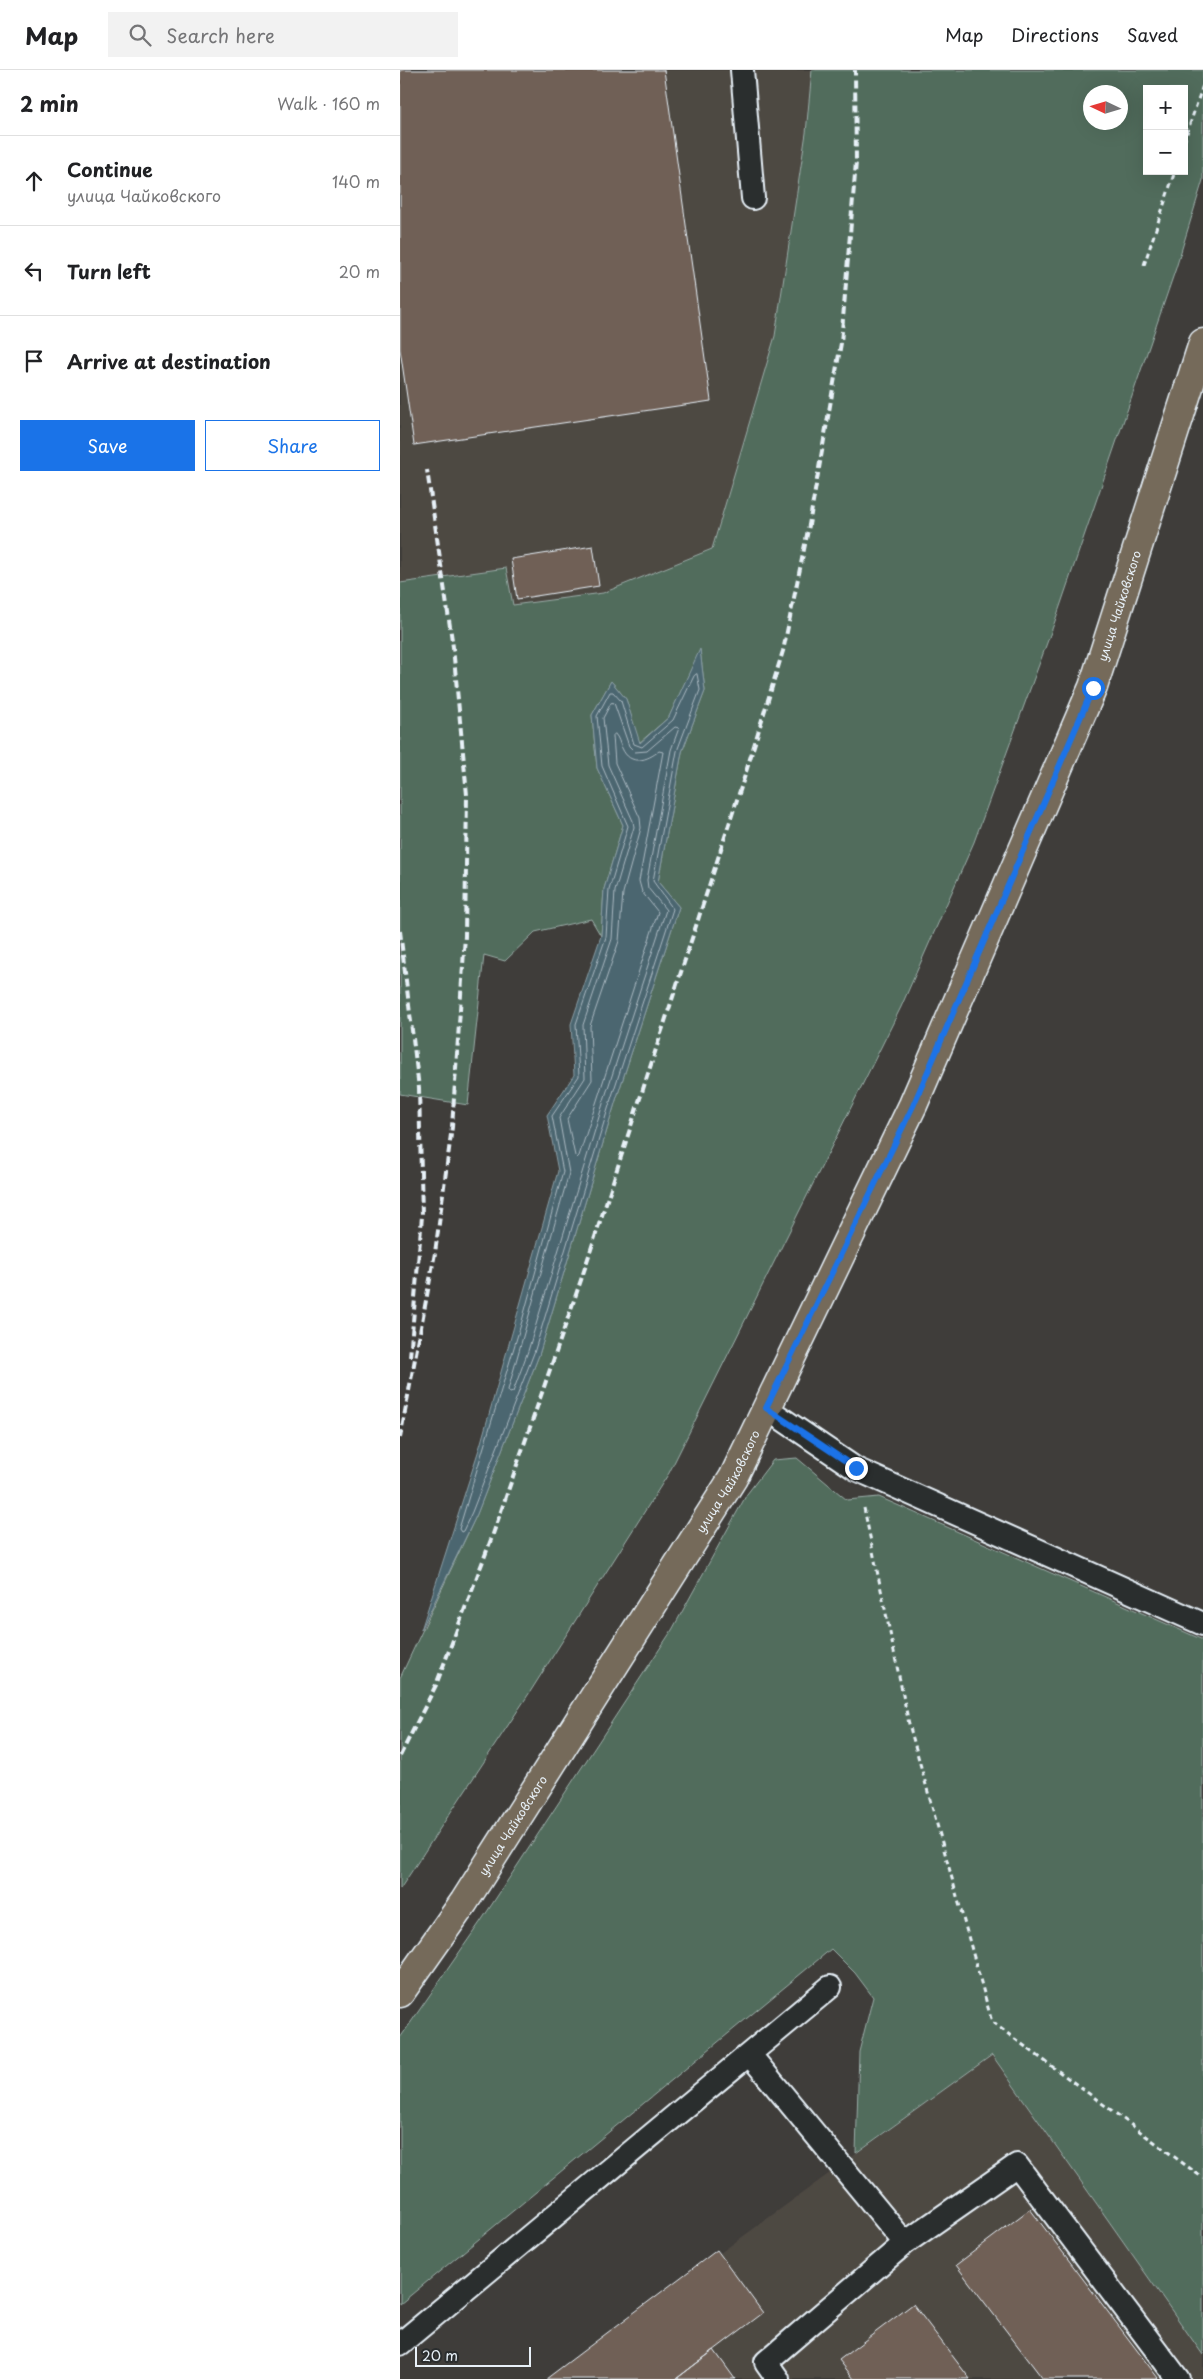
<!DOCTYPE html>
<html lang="en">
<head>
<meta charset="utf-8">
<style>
  :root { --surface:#fff; --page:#f2f2f2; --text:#202124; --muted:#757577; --line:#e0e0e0; --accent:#1a73e8 }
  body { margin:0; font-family:"Playpen Sans",sans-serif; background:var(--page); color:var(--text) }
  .controls { position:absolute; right:15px; top:15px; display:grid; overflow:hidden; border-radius:0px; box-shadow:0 5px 20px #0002 }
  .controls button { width:45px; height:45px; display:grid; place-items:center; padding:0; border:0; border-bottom:1px solid var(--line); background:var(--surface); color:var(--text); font:25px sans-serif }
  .compass { position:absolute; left:683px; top:15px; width:45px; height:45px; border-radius:50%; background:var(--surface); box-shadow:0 5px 20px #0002; rotate:274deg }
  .scale { position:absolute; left:15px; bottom:12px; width:116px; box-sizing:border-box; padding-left:5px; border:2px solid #e8f1f8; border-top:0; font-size:14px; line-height:18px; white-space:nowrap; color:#e8f1f8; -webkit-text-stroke:4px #2a2d2e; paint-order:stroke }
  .stop { position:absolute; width:15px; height:15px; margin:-11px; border:4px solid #1a73e8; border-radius:50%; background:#fff }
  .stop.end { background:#1a73e8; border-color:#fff; box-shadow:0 1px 5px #0008 }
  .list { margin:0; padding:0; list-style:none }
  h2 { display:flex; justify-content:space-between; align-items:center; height:65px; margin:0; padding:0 20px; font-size:21px }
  h2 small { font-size:16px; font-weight:400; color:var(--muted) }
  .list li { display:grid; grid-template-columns:32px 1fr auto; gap:15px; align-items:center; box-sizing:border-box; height:90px; padding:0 20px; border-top:1px solid var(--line) }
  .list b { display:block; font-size:19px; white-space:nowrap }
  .list p { margin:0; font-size:16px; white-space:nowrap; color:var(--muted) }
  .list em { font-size:16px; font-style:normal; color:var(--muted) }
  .actions { display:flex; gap:10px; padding:15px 20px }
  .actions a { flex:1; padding:11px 0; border:1px solid var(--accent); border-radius:0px; text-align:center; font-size:18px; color:var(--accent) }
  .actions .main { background:var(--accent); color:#fff }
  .icon { flex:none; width:28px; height:28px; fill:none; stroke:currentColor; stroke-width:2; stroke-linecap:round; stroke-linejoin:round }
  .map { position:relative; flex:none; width:803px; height:2309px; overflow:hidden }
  header { display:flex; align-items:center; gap:30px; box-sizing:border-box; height:70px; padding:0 25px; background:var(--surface); border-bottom:1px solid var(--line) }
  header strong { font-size:24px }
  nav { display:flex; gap:28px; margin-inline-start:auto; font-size:18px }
  .search { width:350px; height:45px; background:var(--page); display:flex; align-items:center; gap:12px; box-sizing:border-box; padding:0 18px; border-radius:0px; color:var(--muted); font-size:19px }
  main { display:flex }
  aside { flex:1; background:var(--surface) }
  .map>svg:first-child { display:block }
  .built { fill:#4e4843 }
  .green { fill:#516c5b; stroke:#9caeaa; fill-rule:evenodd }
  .water { fill:#4c6670; stroke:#8a9ea6 }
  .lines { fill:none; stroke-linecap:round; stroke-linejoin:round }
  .shore { stroke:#aab9c2; stroke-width:1 }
  .building { fill:#706157; stroke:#e8f1f8 }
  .lane-casing { stroke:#e8f1f8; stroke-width:26 }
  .primary-casing { stroke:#e8f1f8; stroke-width:31 }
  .path { stroke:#e8f1f8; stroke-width:3; stroke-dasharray:5 4; stroke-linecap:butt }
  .lane { stroke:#2a2d2e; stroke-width:22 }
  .primary { stroke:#746a5a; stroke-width:28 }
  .rail { stroke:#e8f1f8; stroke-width:4; stroke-dasharray:8 4; stroke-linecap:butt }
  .route { stroke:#1a73e8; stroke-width:6 }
  .labels { text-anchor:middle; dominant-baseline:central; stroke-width:5; stroke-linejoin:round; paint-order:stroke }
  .street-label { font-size:12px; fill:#e8f1f8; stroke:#2a2d2e }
</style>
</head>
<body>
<header>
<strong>Map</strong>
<div class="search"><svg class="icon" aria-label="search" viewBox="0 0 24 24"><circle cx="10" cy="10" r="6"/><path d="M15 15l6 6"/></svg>Search here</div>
<nav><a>Map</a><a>Directions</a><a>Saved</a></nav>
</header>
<main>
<aside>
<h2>2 min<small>Walk · 160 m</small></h2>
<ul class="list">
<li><svg class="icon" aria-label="ahead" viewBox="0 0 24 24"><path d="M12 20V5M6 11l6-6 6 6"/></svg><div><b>Continue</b><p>улица Чайковского</p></div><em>140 m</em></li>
<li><svg class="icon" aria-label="left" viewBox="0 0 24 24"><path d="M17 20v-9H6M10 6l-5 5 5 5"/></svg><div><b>Turn left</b></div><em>20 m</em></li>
<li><svg class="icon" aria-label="arrive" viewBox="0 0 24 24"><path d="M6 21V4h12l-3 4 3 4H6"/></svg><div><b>Arrive at destination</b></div></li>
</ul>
<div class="actions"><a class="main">Save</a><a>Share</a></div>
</aside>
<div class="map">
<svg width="803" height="2309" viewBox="0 0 803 2309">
  <rect width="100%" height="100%" fill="#3f3d3a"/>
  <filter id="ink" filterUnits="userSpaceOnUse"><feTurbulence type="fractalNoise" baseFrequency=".02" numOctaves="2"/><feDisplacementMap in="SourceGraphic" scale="10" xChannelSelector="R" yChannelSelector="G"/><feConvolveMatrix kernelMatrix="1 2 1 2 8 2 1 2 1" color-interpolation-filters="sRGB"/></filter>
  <g filter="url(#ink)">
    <path class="built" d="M0 0H412L406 63 375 266 312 479 203 523 113 535 106 498 0 513Z
      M592 1985 803 2285V2309H147Z"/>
    <path class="green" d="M412 0H803V110L776 198 655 551 574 772 501 937 269 1403 130 1622 0 1819V1608L77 1444 139 1285 216 1030 279 837 258 812 282 682 305 621 300 580 269 647 239 673 226 629 211 611 192 645 197 698 223 755 204 819 201 866 191 849 135 862 105 891 84 885 68 1035 0 1024V513L106 498 113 535 203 523 312 479 375 266 406 63ZM747 19H784V101H747ZM690 22H720V52H690Z
      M397 1388 447 1430 479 1427 803 1570V2285L592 1985 456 2083 459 1982 473 1927 455 1903 431 1879 0 2234V1968L81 1851 272 1560 347 1424 373 1390Z"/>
    <path class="water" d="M300 579 305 621 282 682 258 812 279 837 216 1030 139 1285 77 1444 21 1560 80 1376 158 1101 147 1045 174 1005 171 954 201 866 204 819 223 755 197 698 192 645 211 611 226 629 240 673 269 647Z"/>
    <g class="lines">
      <path class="shore" d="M297 604 300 620 277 681 253 811 273 839 211 1029 134 1283 72 1442 63 1461 61 1462 59 1459 122 1251 163 1102 152 1046 179 1006 176 954 206 867 209 820 228 756 202 696 197 646 210 622H213L221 631 234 674 242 677 273 650 294 606Z
        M214 633 229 676 235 682 247 681 275 657 279 658 271 680 247 810 248 818 266 840 205 1027 128 1281 113 1322 110 1323 108 1320 169 1103 159 1048 185 1008 183 955 212 869 215 821 234 757 233 751 208 695 203 648 211 633Z
        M215 664C219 668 219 673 222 678 230 697 248 690 259 681L263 682 239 811 242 822 258 842 179 1086 177 1088 175 1086 167 1049 192 1010 190 956 219 871 223 823 241 758 240 748 215 693 213 666Z"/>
    </g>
    <path class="building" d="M0 0H264L311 331 14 375 0 279Z
      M193 476 199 516 117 529 111 489Z
      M630 2139 758 2308 757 2309H643L556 2195Z
      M317 2180 363 2243 276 2309H146Z
      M513 2234 570 2309H454L439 2290Z
      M314 2280 335 2309H276Z"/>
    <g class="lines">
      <defs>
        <path id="lane" d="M342 0 353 128
          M366 1338 456 1399 803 1554
          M350 1985 505 2173 366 2292 378 2309
          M505 2173 617 2095 778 2309
          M0 2274 430 1917"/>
        <g id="primary">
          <path id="s1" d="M0 1923 64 1832 333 1408 513 1035 693 617 803 273"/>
        </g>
      </defs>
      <use href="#lane" class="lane-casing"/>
      <use href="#primary" class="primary-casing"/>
      <path class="path" d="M784 72 803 15
        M744 195 775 101
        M464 1438 509 1654 592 1952 803 2108"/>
      <use href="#lane" class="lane"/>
      <use href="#primary" class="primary"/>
      <path class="rail" d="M0 861 19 1018 22 1146 10 1287
        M0 1368 35 1183 52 1057 65 866 67 725 53 577 27 400
        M0 1686 36 1615 92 1467 181 1210 345 705 383 581 409 455 441 273 456 92 455 0"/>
    </g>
  </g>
  <g class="lines" filter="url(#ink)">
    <path class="route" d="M456 1398 366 1338 513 1036 693 618"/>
  </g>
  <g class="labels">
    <g class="street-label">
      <text stroke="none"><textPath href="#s1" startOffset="1568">улица Чайковского</textPath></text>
      <text stroke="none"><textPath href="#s1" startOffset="608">улица Чайковского</textPath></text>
      <text stroke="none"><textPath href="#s1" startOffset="202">улица Чайковского</textPath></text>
    </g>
  </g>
</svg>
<div class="controls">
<button>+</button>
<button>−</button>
</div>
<svg class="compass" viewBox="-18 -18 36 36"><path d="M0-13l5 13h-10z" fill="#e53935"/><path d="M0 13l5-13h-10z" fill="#757577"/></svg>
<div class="scale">20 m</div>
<div class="stop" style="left:693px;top:618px"></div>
<div class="stop end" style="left:456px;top:1398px"></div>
</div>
</main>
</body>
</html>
